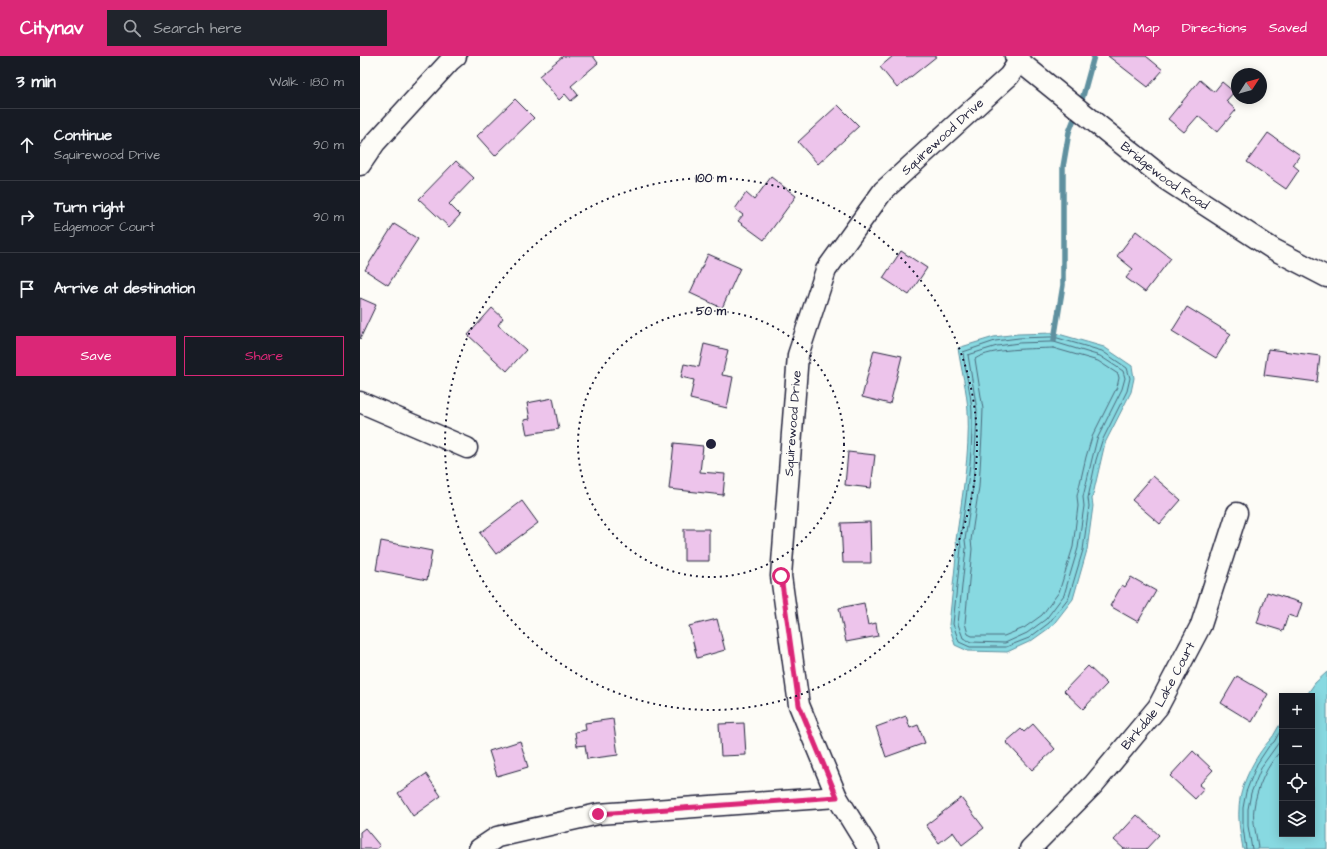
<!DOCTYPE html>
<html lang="en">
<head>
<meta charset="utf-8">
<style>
  :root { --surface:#171b24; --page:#20242c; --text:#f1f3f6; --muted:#9ea1a6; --line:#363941; --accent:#db2777 }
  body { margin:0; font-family:"Architects Daughter",sans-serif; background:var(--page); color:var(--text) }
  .controls { position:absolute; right:12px; bottom:12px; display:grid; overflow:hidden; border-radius:0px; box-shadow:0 2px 10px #0003 }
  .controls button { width:36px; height:36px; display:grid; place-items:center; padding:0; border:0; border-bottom:1px solid var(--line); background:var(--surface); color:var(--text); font:20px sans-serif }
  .compass { position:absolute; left:871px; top:12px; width:36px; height:36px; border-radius:50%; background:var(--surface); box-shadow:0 2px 10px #0003; rotate:54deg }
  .stop { position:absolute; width:12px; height:12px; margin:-9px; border:3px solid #db2777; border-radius:50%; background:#fff }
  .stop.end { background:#db2777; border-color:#fff; box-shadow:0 1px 4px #0008 }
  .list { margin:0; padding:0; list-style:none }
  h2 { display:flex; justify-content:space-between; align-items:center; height:52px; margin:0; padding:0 16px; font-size:17px }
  h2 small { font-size:13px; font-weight:400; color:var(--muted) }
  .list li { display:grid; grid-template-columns:26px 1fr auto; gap:12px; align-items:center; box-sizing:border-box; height:72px; padding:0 16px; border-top:1px solid var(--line) }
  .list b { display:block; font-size:15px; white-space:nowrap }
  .list p { margin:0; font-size:13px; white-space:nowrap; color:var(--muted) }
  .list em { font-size:13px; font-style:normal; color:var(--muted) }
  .actions { display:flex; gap:8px; padding:12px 16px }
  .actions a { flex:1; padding:9px 0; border:1px solid var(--accent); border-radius:0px; text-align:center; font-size:14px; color:var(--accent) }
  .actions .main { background:var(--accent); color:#fff }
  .icon { flex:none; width:22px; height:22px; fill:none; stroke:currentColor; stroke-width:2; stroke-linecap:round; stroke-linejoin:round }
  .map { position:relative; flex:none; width:967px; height:793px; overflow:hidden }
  header { display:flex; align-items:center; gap:24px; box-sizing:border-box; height:56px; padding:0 20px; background:var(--accent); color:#fff }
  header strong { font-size:19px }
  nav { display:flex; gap:22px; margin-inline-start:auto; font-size:14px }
  .search { width:280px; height:36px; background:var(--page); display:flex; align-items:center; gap:10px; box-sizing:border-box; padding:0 14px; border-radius:0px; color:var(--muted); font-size:15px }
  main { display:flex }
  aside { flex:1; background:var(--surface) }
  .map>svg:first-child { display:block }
  .water { fill:#88d9e1; stroke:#5f909f }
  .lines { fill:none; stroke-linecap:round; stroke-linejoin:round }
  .shore { stroke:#4b6b7d; stroke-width:1 }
  .stream { stroke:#5f909f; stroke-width:5.5 }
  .building { fill:#edc4eb; stroke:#22223b }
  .minor-casing { stroke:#22223b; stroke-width:23 }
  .minor { stroke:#fdfcf7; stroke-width:20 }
  .route { stroke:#db2777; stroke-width:5 }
  .ring { fill:none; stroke:#22223b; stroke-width:2; stroke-dasharray:2 4 }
  .labels { text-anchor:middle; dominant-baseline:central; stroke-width:3; stroke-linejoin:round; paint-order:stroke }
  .street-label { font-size:13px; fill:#22223b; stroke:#fdfcf7 }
  .centre { fill:#22223b; stroke:#fdfcf7; stroke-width:2 }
  .ring-label { font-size:12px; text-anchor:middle; font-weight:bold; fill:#22223b; stroke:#fdfcf7; stroke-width:3; stroke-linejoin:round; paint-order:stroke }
</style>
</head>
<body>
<header>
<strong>Citynav</strong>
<div class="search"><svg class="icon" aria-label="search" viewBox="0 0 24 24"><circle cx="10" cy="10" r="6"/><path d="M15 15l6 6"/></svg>Search here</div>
<nav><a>Map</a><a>Directions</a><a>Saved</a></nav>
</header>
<main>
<aside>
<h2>3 min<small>Walk · 180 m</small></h2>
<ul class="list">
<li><svg class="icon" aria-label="ahead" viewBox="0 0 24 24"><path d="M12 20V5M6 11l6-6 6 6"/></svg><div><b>Continue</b><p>Squirewood Drive</p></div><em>90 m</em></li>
<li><svg class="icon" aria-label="right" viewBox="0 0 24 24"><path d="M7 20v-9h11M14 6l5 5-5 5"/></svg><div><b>Turn right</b><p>Edgemoor Court</p></div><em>90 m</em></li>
<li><svg class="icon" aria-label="arrive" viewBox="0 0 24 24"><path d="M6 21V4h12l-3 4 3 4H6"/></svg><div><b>Arrive at destination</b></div></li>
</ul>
<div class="actions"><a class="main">Save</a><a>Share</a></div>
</aside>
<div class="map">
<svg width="967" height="793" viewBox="0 0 967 793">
  <rect width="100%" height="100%" fill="#fdfcf7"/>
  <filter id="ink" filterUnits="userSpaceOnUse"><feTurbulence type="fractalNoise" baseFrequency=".025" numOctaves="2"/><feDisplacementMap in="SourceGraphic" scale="8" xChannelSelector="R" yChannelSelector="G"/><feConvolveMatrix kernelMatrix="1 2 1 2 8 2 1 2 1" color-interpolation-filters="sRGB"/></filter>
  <g filter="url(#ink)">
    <path class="water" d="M695 277 744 291 772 310 774 322 771 336 745 387 732 443 733 450 727 494 713 543 692 570 671 585 647 596 608 595 595 589 589 569 597 491 596 484C602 442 610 398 608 356 607 334 601 313 598 292L634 281 658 278Z
      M967 616V793H883C881 780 878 767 879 753 879 731 895 700 910 684 915 679 917 671 922 666V778H952V640H946L955 627Z"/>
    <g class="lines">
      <path class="shore" d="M694 281 742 295 767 312 770 322 767 335 742 385 736 404 728 442 729 450 723 494 709 541 689 567 669 582 646 591H610L599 586 593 568 601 492 600 484C606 442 613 399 612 356 611 336 605 316 603 296L635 285 659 282Z
        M694 286 740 300 763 315 765 322 762 333 737 383 732 403 723 441 724 450 718 492 704 539 686 563 667 577 645 587 611 586 603 582 598 568 606 492 605 484 613 431 616 379 617 354 608 299 637 290 659 287Z
        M693 292 738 305 758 318 759 322 757 331 732 381 726 401 717 440 718 450 713 491 699 536 682 559 664 572 644 580H612L608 578 605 567 612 493 611 484 619 431 622 379 623 353 615 303C631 292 673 293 693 292Z
        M886 793 883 771V752L886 736 897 708 909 690 914 686 922 672
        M892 793 888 770V753L891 737 902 710 922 682
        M898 793C897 779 892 766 894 752 896 734 908 706 922 694"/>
      <path class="stream" d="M694 284 703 229V111L709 76 723 40 734 0"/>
    </g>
    <path class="building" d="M203 0H233L238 7 211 30 218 39 211 45 205 38 199 44 179 20Z
      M533 0H577L537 32 520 11Z
      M748 0H786L803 14 788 31Z
      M840 24 854 36 862 26 874 36 866 45 876 54 857 76 838 60 824 76 808 63Z
      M155 43 174 62 135 100 117 80Z
      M478 49 499 70 458 108 438 86Z
      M908 77 940 99 933 109 939 114 926 133 887 106Z
      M96 105 114 122 89 148 100 159 89 171 59 143Z
      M411 121 436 140 404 184 378 165 383 159 375 153 386 137 394 144Z
      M34 168 58 183 28 229 5 214Z
      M776 175 811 202 785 236 766 222 773 213 757 200Z
      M541 195 567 212 549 239 523 222Z
      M348 198 380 212 362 252 330 237Z
      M0 242 16 249 0 283Z
      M827 251 871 278 856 302 812 275Z
      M132 252 143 262 138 269 166 294 147 315 108 279Z
      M344 288 368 294 362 319 373 321 367 352 330 343 334 324 321 321 324 308 339 311Z
      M908 293 960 300 957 326 904 319Z
      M514 294 542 300 530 348 502 341Z
      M193 342 199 373 167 378 164 364 170 363 167 347Z
      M314 387 343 390 340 416 365 418 363 439 309 433Z
      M488 396 515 399 511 432 485 429Z
      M793 420 821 444 800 468 772 444Z
      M162 445 178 467 136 498 120 477Z
      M510 466 511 507H483L481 467Z
      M324 473H349V505H324Z
      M21 485 72 495 67 524 16 514Z
      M771 521 796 535 778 566 750 550 762 529 765 531Z
      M907 536 942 547 937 562 928 559 923 575 897 567Z
      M504 547 508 569 516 567 518 580 486 586 479 552Z
      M357 563 365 594 337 602 329 570Z
      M728 610 747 628 723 653 704 635Z
      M877 620 908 638 892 666 861 647Z
      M546 660 550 672 558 669 565 687 526 701 516 671Z
      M253 663 258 699 227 703 225 689 217 690 215 676 226 674 225 667Z
      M384 667 386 699 361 700 359 668Z
      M673 668 695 693 672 714 646 686 661 673 664 676Z
      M160 685 168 711 137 720 129 695Z
      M833 695 853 714 839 729 844 733 835 743 810 720Z
      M66 718 81 740 53 760 38 737Z
      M601 742 624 772 602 789 593 776 579 787 566 769Z
      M777 759 799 779 786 793H764L754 784Z
      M5 772 20 790 16 793H0V776Z"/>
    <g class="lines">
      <defs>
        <g id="minor">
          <path id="s1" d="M655 0 659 5 805 123 913 193 967 221"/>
          <path d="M0 109 15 87 90 5 96 0"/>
          <path d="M0 346 107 392"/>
          <path d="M119 793 137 781 238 758 477 741"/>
          <path id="s2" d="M509 793 477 741 439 649 421 520 438 299 466 214 523 135 649 20 659 5"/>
          <path id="s3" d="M670 793 734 728 798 651 841 569 877 457"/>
        </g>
      </defs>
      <use href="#minor" class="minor-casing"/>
      <use href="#minor" class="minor"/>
    </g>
  </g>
  <g class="lines" filter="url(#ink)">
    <path class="route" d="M238 758 477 741 439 649 421 520"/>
  </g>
  <g class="ring">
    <circle cx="351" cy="388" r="133"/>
    <circle cx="351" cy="388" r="266"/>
  </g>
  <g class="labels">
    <g class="street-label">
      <text stroke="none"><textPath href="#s2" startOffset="780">Squirewood Drive</textPath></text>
      <text stroke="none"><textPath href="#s1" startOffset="192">Bridgewood Road</textPath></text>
      <text stroke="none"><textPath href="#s2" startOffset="444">Squirewood Drive</textPath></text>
      <text stroke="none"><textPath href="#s3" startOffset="201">Birkdale Lake Court</textPath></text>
    </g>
  </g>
  <circle cx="351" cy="388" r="6" class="centre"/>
  <g class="ring-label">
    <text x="351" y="126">100 m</text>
    <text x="351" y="259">50 m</text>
  </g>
</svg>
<div class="controls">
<button>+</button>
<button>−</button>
<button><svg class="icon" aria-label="locate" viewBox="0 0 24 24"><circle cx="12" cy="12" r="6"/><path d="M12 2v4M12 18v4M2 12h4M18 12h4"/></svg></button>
<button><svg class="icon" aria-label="layers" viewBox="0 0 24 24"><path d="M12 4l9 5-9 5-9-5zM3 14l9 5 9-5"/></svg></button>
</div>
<svg class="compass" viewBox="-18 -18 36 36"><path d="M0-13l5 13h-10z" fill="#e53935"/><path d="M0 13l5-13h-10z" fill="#9ea1a6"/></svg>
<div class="stop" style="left:421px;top:520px"></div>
<div class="stop end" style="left:238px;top:758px"></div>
</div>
</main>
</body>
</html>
